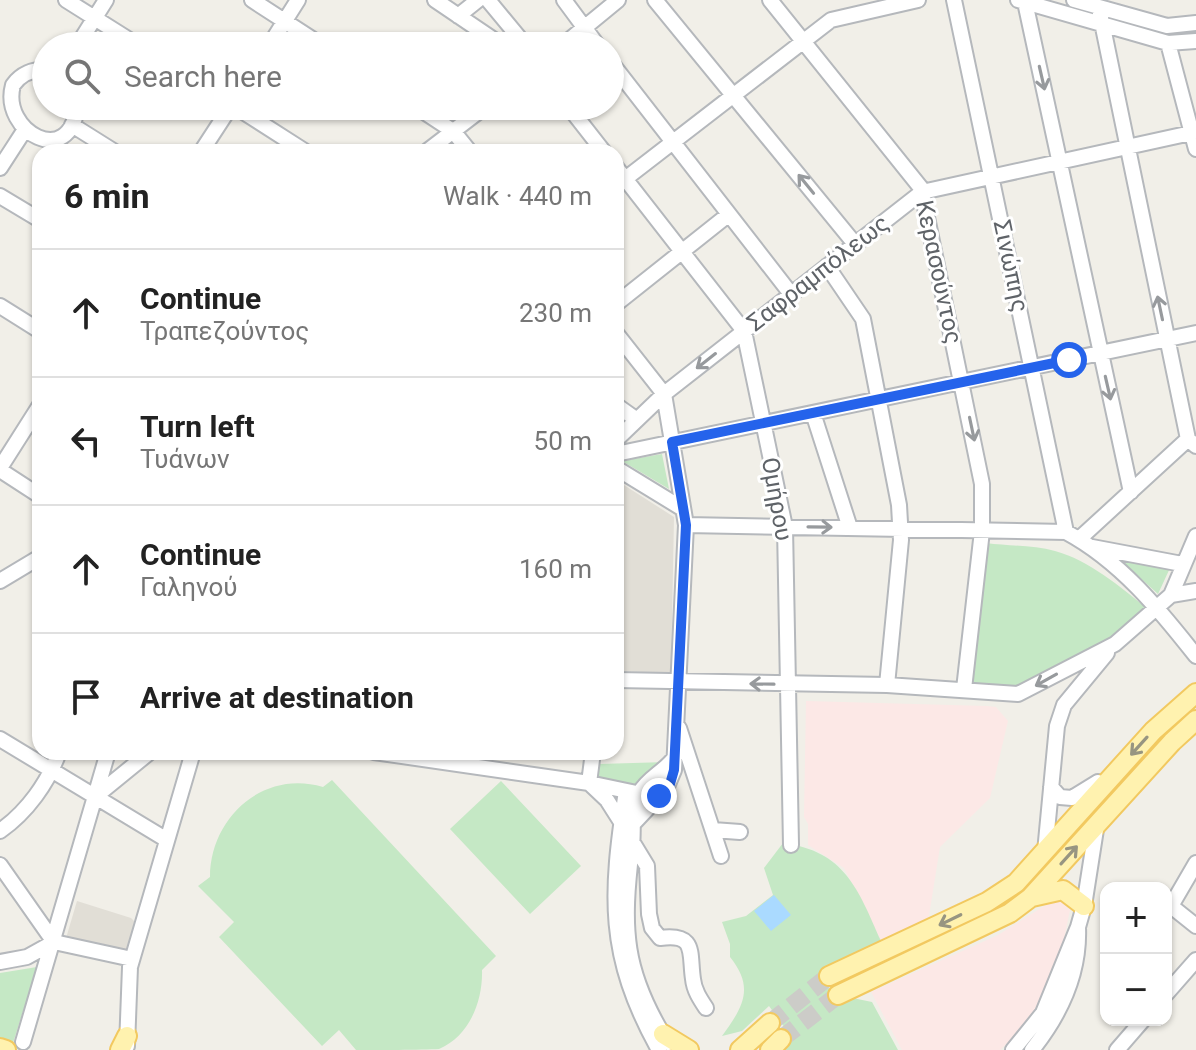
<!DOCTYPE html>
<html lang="en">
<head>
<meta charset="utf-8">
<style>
  :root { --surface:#fff; --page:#f2f2f2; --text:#222; --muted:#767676; --line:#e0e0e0 }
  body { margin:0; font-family:Roboto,sans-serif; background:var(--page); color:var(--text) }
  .controls { position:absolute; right:24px; bottom:24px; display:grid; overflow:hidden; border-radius:16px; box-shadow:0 2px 6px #0004 }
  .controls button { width:72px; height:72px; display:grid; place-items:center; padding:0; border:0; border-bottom:2px solid var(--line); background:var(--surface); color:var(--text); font:40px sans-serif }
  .stop { position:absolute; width:24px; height:24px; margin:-18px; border:6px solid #2563eb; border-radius:50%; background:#fff }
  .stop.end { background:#2563eb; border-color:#fff; box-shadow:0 2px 8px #0008 }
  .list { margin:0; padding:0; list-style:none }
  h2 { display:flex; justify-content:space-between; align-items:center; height:104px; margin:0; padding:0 32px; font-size:34px }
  h2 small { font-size:26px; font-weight:400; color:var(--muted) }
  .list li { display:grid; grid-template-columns:52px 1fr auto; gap:24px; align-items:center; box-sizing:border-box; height:128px; padding:0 32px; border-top:2px solid var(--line) }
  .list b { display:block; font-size:30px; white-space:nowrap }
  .list p { margin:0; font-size:26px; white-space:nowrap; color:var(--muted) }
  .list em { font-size:26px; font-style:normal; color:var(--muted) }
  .icon { flex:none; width:44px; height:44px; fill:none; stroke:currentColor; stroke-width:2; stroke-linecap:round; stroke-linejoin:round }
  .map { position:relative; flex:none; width:1196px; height:1050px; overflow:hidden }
  .search { position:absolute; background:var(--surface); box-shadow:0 2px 6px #0004; left:32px; top:32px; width:592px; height:88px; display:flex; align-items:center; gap:20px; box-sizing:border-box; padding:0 28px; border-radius:44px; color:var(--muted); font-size:30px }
  .panel { position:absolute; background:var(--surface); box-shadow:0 2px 6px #0004; left:32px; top:144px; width:592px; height:616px; border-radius:24px }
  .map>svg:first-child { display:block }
  .education { fill:#e1ded6 }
  .medical { fill:#fce8e6 }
  .green { fill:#c5e8c5 }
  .water { fill:#aadaff }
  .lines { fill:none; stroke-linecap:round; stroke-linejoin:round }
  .major-tunnel { stroke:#ccccc8; stroke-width:18; stroke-dasharray:18 9; stroke-linecap:butt }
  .minor-casing { stroke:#b5b8bc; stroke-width:18 }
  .major-casing { stroke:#f2c960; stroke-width:22 }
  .minor { stroke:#fff; stroke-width:14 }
  .major { stroke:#fff2af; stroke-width:18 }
  .oneway { stroke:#979a9d }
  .oneway2 { stroke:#979581 }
  .route { stroke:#2563eb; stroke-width:10 }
  .labels { text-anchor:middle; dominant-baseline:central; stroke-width:6; stroke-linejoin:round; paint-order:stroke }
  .street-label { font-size:24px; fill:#5f6368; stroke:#fff }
</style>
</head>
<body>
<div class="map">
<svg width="1196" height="1050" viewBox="0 0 1196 1050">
  <rect width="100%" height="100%" fill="#f1efe8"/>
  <path class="education" d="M616 480 674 517 671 673 616 671Z
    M77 901 131 918 135 922 126 954 64 945Z"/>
  <path class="medical" d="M806 701 987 706 996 707 1008 721 990 798 940 847 928 922 881 941 844 868 808 845V824L804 817Z
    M1052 901 1063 902 1070 910 1061 954 1047 990 1022 1029 1000 1050H902L871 992 998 935Z"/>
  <path class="green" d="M662 454 669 489 622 461Z
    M986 543C1008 546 1034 545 1055 551 1089 560 1120 587 1147 608L1118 636 1025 689 967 687Z
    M1120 557 1170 568 1158 594 1119 559Z
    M667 762 632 786 598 777 599 764Z
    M332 780 496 956 482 970C483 1000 470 1036 439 1049 421 1050 377 1050 356 1050L339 1030 322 1046 219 937 234 922 198 886 210 877C210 818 263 769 323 787Z
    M501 781 581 866 530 914 450 829Z
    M783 843C845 851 858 889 881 941L831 964 828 987 838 995 872 1002 898 1050H783L793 1039 769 1006 742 1031 722 1036C743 1007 755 988 730 957V944L722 922 746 916 773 895 764 868Z
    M37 967 13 1043 0 1039V973Z"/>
  <path class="water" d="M774 895 791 915 771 931 754 911Z"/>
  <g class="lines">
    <path class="major-tunnel" d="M770 1023 829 976
      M781 1039 838 995"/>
    <defs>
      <path id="minor" d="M66 0 139 46
        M252 0 323 46
        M435 0 503 46
        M488 0 526 46
        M564 0 598 46
        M655 0 855 244
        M770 0 921 188 982 484V531L964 689
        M954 0 1066 532
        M1018 0 1168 43 1196 41
        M1074 0 1167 26 1196 23
        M1025 2 1131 492
        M1099 8 1188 439
        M458 16 478 0
        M1168 43 1196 149
        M77 46 106 0
        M269 46 298 0
        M562 46 618 0
        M610 61 791 294
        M46 70C33 69 21 74 13 85 0 132 71 170 77 106
        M234 106 306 152
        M415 106 453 131 470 152
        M568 106 604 152
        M72 125 115 152
        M201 152 231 106
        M426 152 486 106
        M616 167 744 331 785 527 791 845
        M0 168 22 134
        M616 186 831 20 918 0
        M0 196 40 220
        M827 266 863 319 899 505 901 540 887 685
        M616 304 728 215
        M0 306 40 331
        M616 333 664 394 686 525 674 770 666 789 633 824
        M616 405 637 420
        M813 413 850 528
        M616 440 664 394 922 192 1191 133
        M616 454 1196 333
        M0 468 40 405
        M616 468 683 509
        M0 470 40 496
        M686 525 1066 532C1120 561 1159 609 1196 656
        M1079 539 1188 439 1196 446
        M1092 547 1182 564
        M0 581 40 557
        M1171 595 1196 536
        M616 680 887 685 1018 694 1115 644 1171 595 1196 591
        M679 728 721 856
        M0 739 167 840
        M374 752 589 783 646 795
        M589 783 607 800 621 822
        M589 783 593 752
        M1051 787 1060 797 1072 798 1098 782
        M626 791C610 895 606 955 659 1050
        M96 796 150 752
        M713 830 740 832
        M0 831C27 812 48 783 59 752
        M633 843 647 866 649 914 652 928 660 938C697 933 689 953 693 979 694 990 700 999 706 1008
        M1045 852 1057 726 1064 705 1107 653
        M1196 863 1171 906 1196 926
        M0 865 54 942 132 959
        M0 962 27 957 54 942
        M1166 994 1196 960
        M23 1042 108 752
        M668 1043C623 971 622 929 632 847 634 829 630 809 640 792 648 778 665 771 675 757
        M127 1046 130 967 193 752
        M1013 1050 1043 1013 1078 927 1084 906 1097 823
        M1032 1050C1060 1015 1080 973 1078 927
        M1117 1050 1143 1020"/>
      <path id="major" d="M1032 897 1063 890 1084 906
        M829 976 987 902 1016 883 1153 731 1196 693
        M838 995 1010 913 1030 898 1172 742 1196 720
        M663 1034 689 1050
        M0 1048 6 1050
        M120 1050 127 1036
        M740 1050 770 1023
        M770 1050 781 1039"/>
    </defs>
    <use href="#minor" class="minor-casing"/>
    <use href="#major" class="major-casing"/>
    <use href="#minor" class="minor"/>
    <use href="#major" class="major"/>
  </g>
  <defs><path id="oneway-shaft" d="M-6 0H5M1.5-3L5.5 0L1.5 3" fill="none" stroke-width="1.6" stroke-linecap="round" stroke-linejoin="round" transform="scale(2)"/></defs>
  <g class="oneway">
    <use href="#oneway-shaft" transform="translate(1042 78) rotate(77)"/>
    <use href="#oneway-shaft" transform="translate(806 184) rotate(-129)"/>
    <use href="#oneway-shaft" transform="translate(1160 308) rotate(-102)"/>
    <use href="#oneway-shaft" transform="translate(706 361) rotate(142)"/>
    <use href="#oneway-shaft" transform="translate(1108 388) rotate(77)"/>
    <use href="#oneway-shaft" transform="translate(972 429) rotate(78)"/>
    <use href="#oneway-shaft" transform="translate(820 527) rotate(1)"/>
    <use href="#oneway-shaft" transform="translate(1046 680) rotate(151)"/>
    <use href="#oneway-shaft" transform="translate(762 684) rotate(-179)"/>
  </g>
  <g class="oneway2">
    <use href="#oneway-shaft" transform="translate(1139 746) rotate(132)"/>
    <use href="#oneway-shaft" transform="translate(1069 855) rotate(-48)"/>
    <use href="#oneway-shaft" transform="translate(950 920) rotate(154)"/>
  </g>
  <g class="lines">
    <path class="route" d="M659 796 670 784 674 770 686 525 672 442 1069 360"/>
  </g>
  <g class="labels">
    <g class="street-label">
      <text transform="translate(1011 266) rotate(78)">Σινώπης</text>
      <text transform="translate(939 272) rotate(78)">Κερασούντος</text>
      <text transform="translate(818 273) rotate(-38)">Σαφραμπόλεως</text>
      <text transform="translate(777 499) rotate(80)">Ομήρου</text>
    </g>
  </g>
</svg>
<div class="controls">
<button>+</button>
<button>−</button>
</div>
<div class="stop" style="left:1069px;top:360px"></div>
<div class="stop end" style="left:659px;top:796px"></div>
<div class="search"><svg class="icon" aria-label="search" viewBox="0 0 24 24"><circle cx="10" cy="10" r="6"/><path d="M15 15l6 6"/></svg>Search here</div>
<section class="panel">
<h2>6 min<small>Walk · 440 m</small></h2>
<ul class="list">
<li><svg class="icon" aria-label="ahead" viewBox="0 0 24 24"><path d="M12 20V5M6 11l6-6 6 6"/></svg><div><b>Continue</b><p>Τραπεζούντος</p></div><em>230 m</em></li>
<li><svg class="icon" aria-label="left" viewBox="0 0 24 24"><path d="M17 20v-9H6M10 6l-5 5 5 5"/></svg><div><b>Turn left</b><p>Τυάνων</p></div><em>50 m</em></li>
<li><svg class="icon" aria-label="ahead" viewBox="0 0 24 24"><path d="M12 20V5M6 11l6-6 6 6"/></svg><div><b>Continue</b><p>Γαληνού</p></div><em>160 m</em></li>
<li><svg class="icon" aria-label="arrive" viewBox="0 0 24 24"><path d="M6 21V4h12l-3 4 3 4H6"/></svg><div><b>Arrive at destination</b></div></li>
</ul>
</section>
</div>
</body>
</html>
